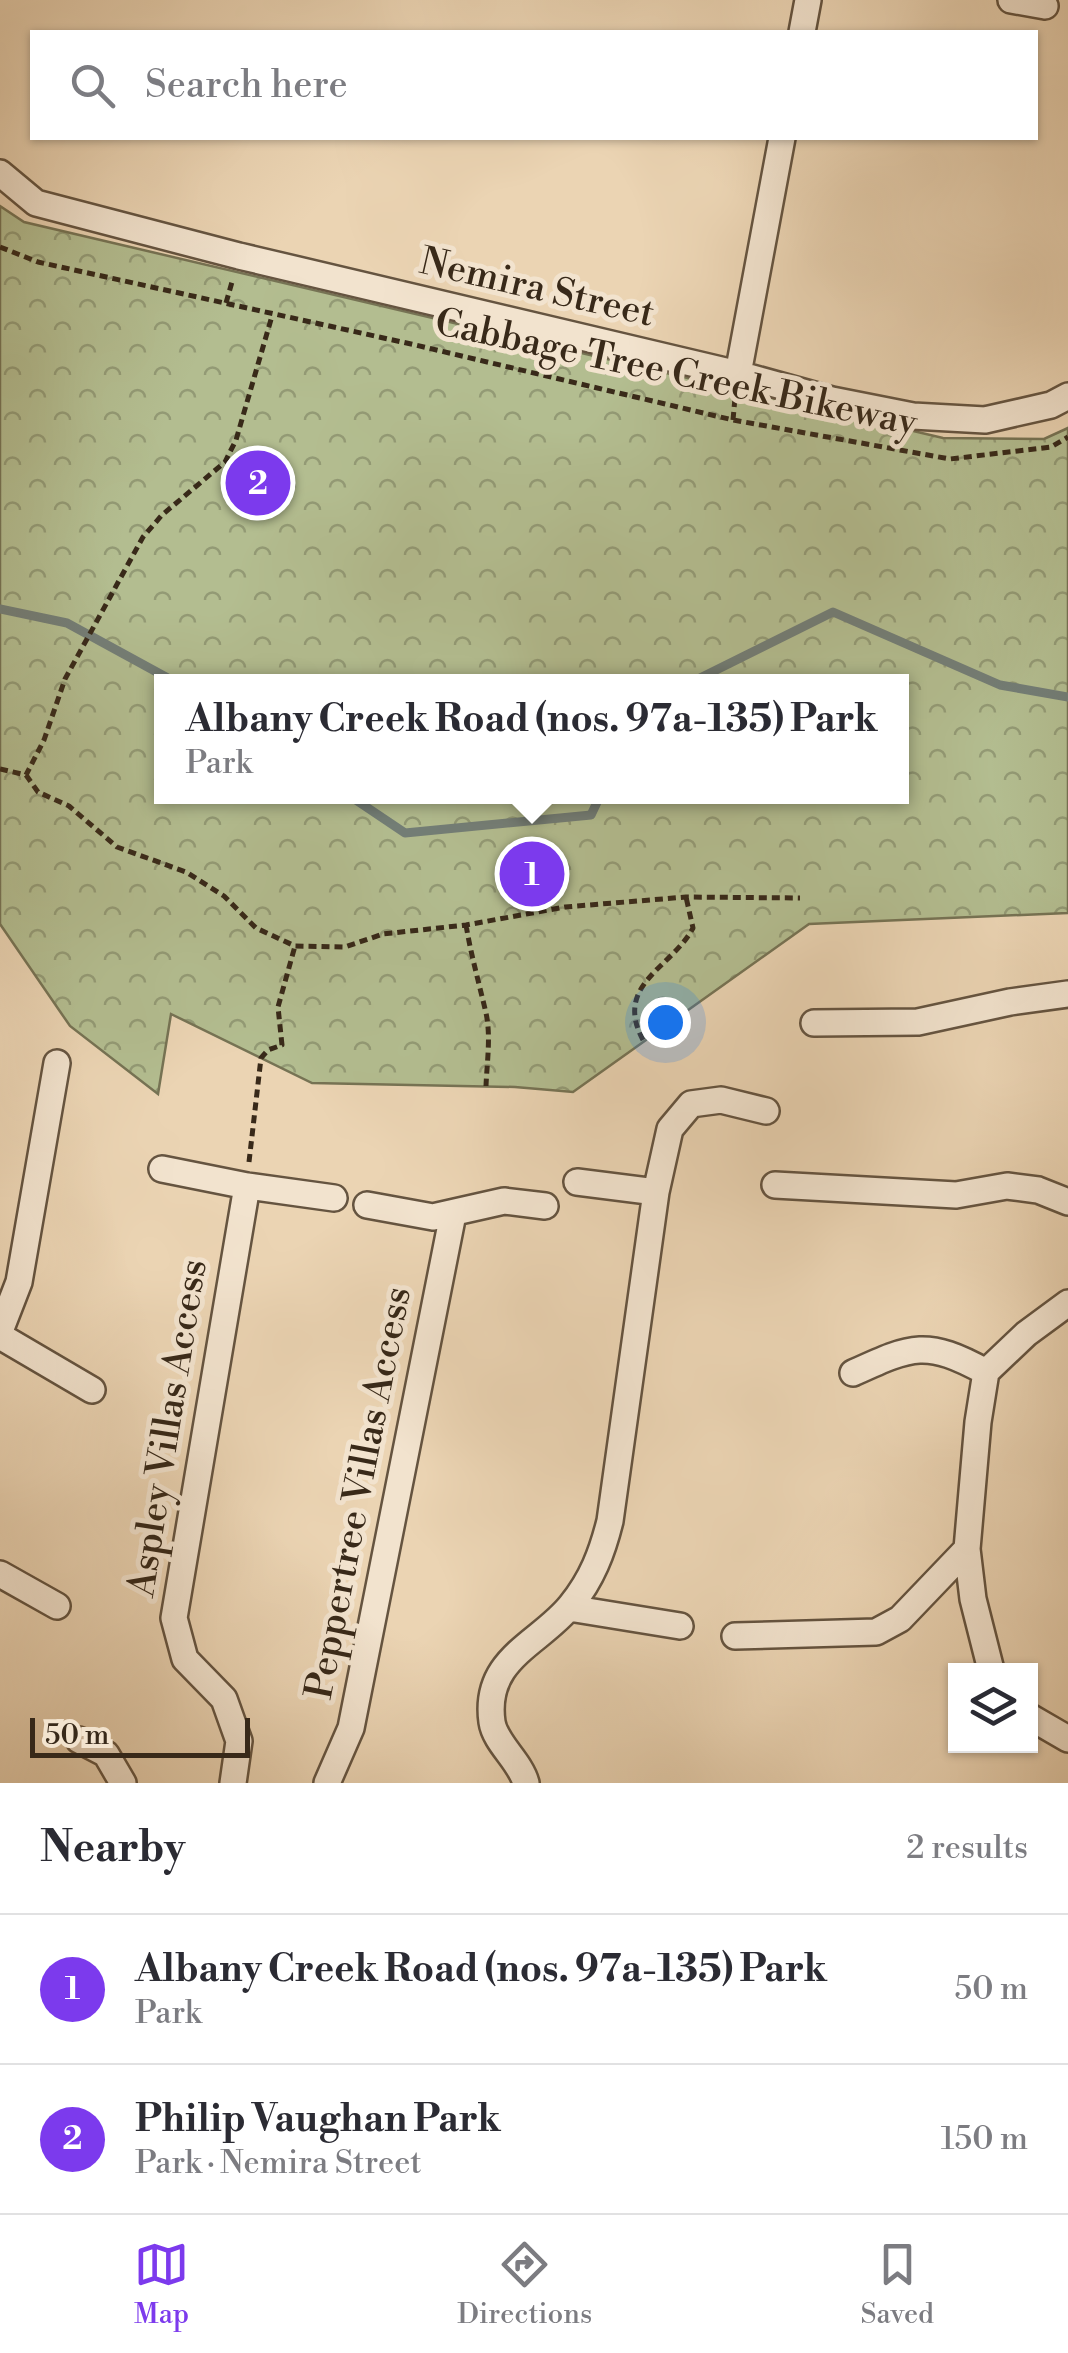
<!DOCTYPE html>
<html lang="en">
<head>
<meta charset="utf-8">
<style>
  :root { --surface:#fff; --page:#f7f7f7; --text:#2b2b33; --muted:#7c7c81; --line:#e1e1e2; --accent:#7c3aed }
  body { margin:0; font-family:"Libre Bodoni",serif; background:var(--page); color:var(--text) }
  .controls { position:absolute; right:30px; bottom:30px; display:grid; overflow:hidden; border-radius:0px; box-shadow:0 2px 8px #0004 }
  .controls button { width:90px; height:90px; display:grid; place-items:center; padding:0; border:0; border-bottom:2px solid var(--line); background:var(--surface); color:var(--text); font:50px sans-serif }
  .scale { position:absolute; left:30px; bottom:25px; width:220px; box-sizing:border-box; padding-left:10px; border:5px solid #382919; border-top:0; font-size:28px; line-height:35px; white-space:nowrap; color:#382919; -webkit-text-stroke:8px #f2e3ce; paint-order:stroke }
  .you { position:absolute; left:665px; top:1022px; width:35px; height:35px; margin:-25px; border:8px solid #fff; border-radius:50%; background:#1a73e8; box-shadow:0 0 0 15px #1a73e833 }
  .badge { display:grid; place-items:center; width:65px; height:65px; border-radius:50%; background:var(--accent); color:#fff; font-size:32px; font-weight:700 }
  .pin { position:absolute; translate:-50% -50%; border:5px solid #fff; box-shadow:0 2px 10px #0006 }
  .popup { position:absolute; left:154px; top:674px; width:755px; height:130px; box-sizing:border-box; display:grid; place-content:center; border-radius:0px; background:var(--surface); filter:drop-shadow(0 2px 8px #0005); font-size:32px; white-space:nowrap; color:var(--muted) }
  .popup b { font-size:38px; color:var(--text) }
  .popup::after { content:''; position:absolute; left:50%; top:100%; margin-left:-20px; border:20px solid transparent; border-top-color:var(--surface) }
  .list { margin:0; padding:0; list-style:none }
  h2 { display:flex; justify-content:space-between; align-items:center; height:130px; margin:0; padding:0 40px; font-size:42px }
  h2 small { font-size:32px; font-weight:400; color:var(--muted) }
  .list li { display:grid; grid-template-columns:65px 1fr auto; gap:30px; align-items:center; box-sizing:border-box; height:150px; padding:0 40px; border-top:2px solid var(--line) }
  .list b { display:block; font-size:38px; white-space:nowrap }
  .list p { margin:0; font-size:32px; white-space:nowrap; color:var(--muted) }
  .list em { font-size:32px; font-style:normal; color:var(--muted) }
  .icon { flex:none; width:55px; height:55px; fill:none; stroke:currentColor; stroke-width:2; stroke-linecap:round; stroke-linejoin:round }
  .map { position:relative; flex:none; width:1068px; height:1783px; overflow:hidden }
  .search { position:absolute; background:var(--surface); box-shadow:0 2px 8px #0004; left:30px; right:30px; top:30px; height:110px; display:flex; align-items:center; gap:25px; box-sizing:border-box; padding:0 35px; border-radius:0px; color:var(--muted); font-size:38px }
  .sheet { height:430px; background:var(--surface) }
  nav { display:flex; justify-content:space-around; align-items:center; box-sizing:border-box; height:140px; border-top:2px solid var(--line); background:var(--surface); font-size:28px; color:var(--muted) }
  nav a { display:grid; justify-items:center; gap:5px }
  nav .on { color:var(--accent) }
  .map>svg:first-child { display:block }
  .forest { fill:url(#forest-crowns); stroke:#767354; stroke-width:2.5; fill-rule:evenodd }
  .lines { fill:none; stroke-linecap:round; stroke-linejoin:round }
  .stream { stroke:#737e77; stroke-width:9 }
  .minor-casing { stroke:#655440; stroke-width:30 }
  .path { stroke:#382919; stroke-width:5; stroke-dasharray:8 5; stroke-linecap:butt }
  .minor { stroke:#f2e3ce; stroke-width:25 }
  .labels { text-anchor:middle; dominant-baseline:central; stroke-width:10; stroke-linejoin:round; paint-order:stroke }
  .street-label { font-size:38px; fill:#382919; stroke:#f2e3ce }
</style>
</head>
<body>
<div class="map">
<svg width="1068" height="1783" viewBox="0 0 1068 1783">
  <defs>
    <pattern id="forest-crowns" width="20" height="18" patternUnits="userSpaceOnUse" patternTransform="scale(2.5)"><rect width="20" height="18" fill="#b3bd90"/><path d="M2 6a3 3 0 1 1 6 0M12 15a3 3 0 1 1 6 0" fill="none" stroke="#939a75"/></pattern>
  </defs>
  <rect width="100%" height="100%" fill="#ebd4b3"/>
  <filter id="stains"><feTurbulence type="fractalNoise" baseFrequency=".002" numOctaves="4"/><feColorMatrix values="0 0 0 0 .2 0 0 0 0 .09 0 0 0 0 .02 0 0 0 .5 -.17"/></filter>
  <radialGradient id="worn" r=".72"><stop offset=".6" stop-color="#630" stop-opacity="0"/><stop offset="1" stop-color="#630" stop-opacity=".3"/></radialGradient>
  <path class="forest" d="M0 206 24 222 943 438 1044 439 1068 428V913L809 924 573 1092 515 1087 312 1083 171 1014 158 1094 70 1026 0 924ZM162 682H902V796H162Z"/>
  <g class="lines">
    <path class="stream" d="M0 609 67 623 175 682
      M692 682 833 612 1000 685 1068 697
      M350 796 405 833 591 815 600 796"/>
    <defs>
      <path id="minor" d="M1011 0 1045 6
        M802 32 808 0
        M0 173 36 203 239 256 738 374 832 400 913 416 985 420 1051 405 1068 396
        M738 374 782 138
        M814 1023 918 1022 1010 1002 1068 994
        M162 1169 247 1186 334 1198
        M577 1182 656 1192
        M775 1185 956 1195 1007 1186 1038 1190 1068 1202
        M367 1205 433 1217 504 1201 545 1206
        M0 1331 19 1282 57 1063
        M0 1336 92 1390
        M853 1373C912 1346 926 1339 986 1372
        M0 1574 57 1606
        M569 1608 680 1626
        M735 1636 876 1632 900 1619 967 1549
        M991 1670 973 1599 967 1549 978 1422 986 1372 1026 1334 1068 1303
        M1030 1717 1068 1739
        M79 1740 106 1754 123 1783
        M233 1783 239 1741 224 1699 185 1659 174 1618 247 1186
        M327 1783 351 1728 453 1214
        M526 1783C520 1761 495 1743 492 1722 483 1658 540 1644 571 1605 592 1579 602 1553 610 1521L656 1192 670 1129 691 1104 721 1100 766 1111"/>
    </defs>
    <use href="#minor" class="minor-casing"/>
    <path class="path" d="M0 247 38 262 411 344 733 420 950 459 1051 447 1068 437
      M226 303 232 282
      M733 420 735 398
      M0 769 26 775 44 740 65 679 143 537 162 515 225 462 236 440 272 316
      M26 775 38 792 69 806 117 847 186 872 224 896 256 928 295 946 345 947 383 934 466 925 565 907 686 897 800 898
      M466 925C471 955 479 983 486 1013 491 1036 487 1062 486 1086
      M643 1040C613 984 672 968 693 928L686 897
      M249 1162 261 1058 268 1050 282 1045 278 1007 295 946"/>
    <use href="#minor" class="minor"/>
  </g>
  <g class="labels">
    <g class="street-label">
      <text transform="translate(537 288) rotate(13)">Nemira Street</text>
      <text transform="translate(676 373) rotate(12)">Cabbage Tree Creek Bikeway</text>
      <text transform="translate(168 1428) rotate(-81)">Aspley Villas Access</text>
      <text transform="translate(359 1493) rotate(-79)">Peppertree Villas Access</text>
    </g>
  </g>
  <rect width="100%" height="100%" filter="url(#stains)"/>
  <rect width="100%" height="100%" fill="url(#worn)"/>
</svg>
<div class="controls">
<button><svg class="icon" aria-label="layers" viewBox="0 0 24 24"><path d="M12 4l9 5-9 5-9-5zM3 14l9 5 9-5"/></svg></button>
</div>
<div class="scale">50 m</div>
<div class="you"></div>
<div class="pin badge" style="left:532px;top:874px">1</div>
<div class="popup"><b>Albany Creek Road (nos. 97a-135) Park</b>Park</div>
<div class="pin badge" style="left:258px;top:483px">2</div>
<div class="search"><svg class="icon" aria-label="search" viewBox="0 0 24 24"><circle cx="10" cy="10" r="6"/><path d="M15 15l6 6"/></svg>Search here</div>
</div>
<section class="sheet">
<h2>Nearby<small>2 results</small></h2>
<ul class="list">
<li><span class="badge">1</span><div><b>Albany Creek Road (nos. 97a-135) Park</b><p>Park</p></div><em>50 m</em></li>
<li><span class="badge">2</span><div><b>Philip Vaughan Park</b><p>Park · Nemira Street</p></div><em>150 m</em></li>
</ul>
</section>
<nav>
<a class="on"><svg class="icon" aria-label="map" viewBox="0 0 24 24"><path d="M3 6l6-2 6 2 6-2v14l-6 2-6-2-6 2zM9 4v14M15 6v14"/></svg>Map</a>
<a><svg class="icon" aria-label="directions" viewBox="0 0 24 24"><path d="M12 3l9 9-9 9-9-9zM9 14v-3h6M13 9l2 2-2 2"/></svg>Directions</a>
<a><svg class="icon" aria-label="saved" viewBox="0 0 24 24"><path d="M7 4h10v16l-5-4-5 4z"/></svg>Saved</a>
</nav>
</body>
</html>
